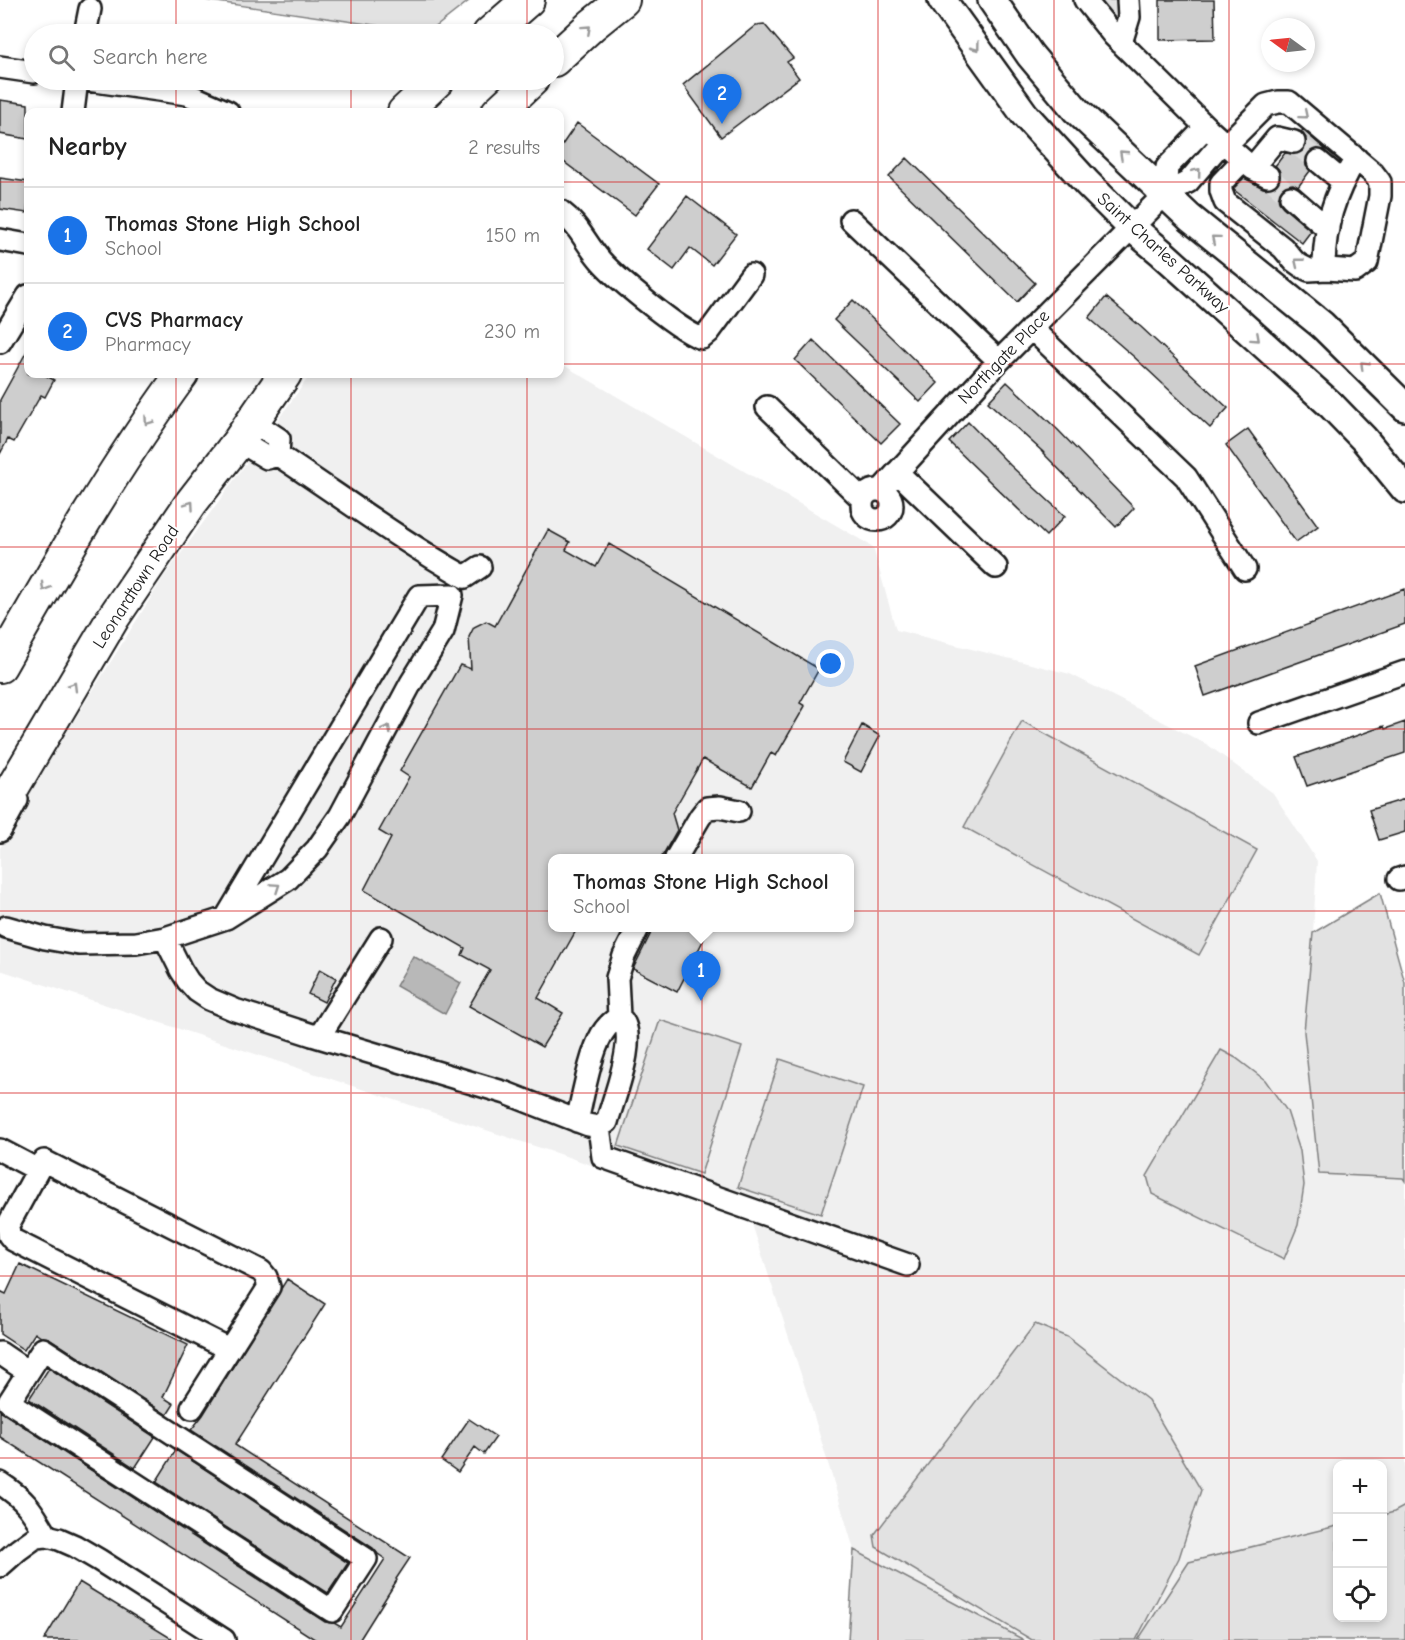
<!DOCTYPE html>
<html lang="en">
<head>
<meta charset="utf-8">
<style>
  :root { --surface:#fff; --page:#f2f2f2; --text:#222; --muted:#767676; --line:#e0e0e0; --accent:#1a73e8 }
  body { margin:0; font-family:"Comic Neue",sans-serif; background:var(--page); color:var(--text) }
  .controls { position:absolute; right:18px; bottom:18px; display:grid; overflow:hidden; border-radius:12px; box-shadow:0 3px 9px #0003 }
  .controls button { width:54px; height:54px; display:grid; place-items:center; padding:0; border:0; border-bottom:2px solid var(--line); background:var(--surface); color:var(--text); font:30px sans-serif }
  .compass { position:absolute; left:1261px; top:18px; width:54px; height:54px; border-radius:50%; background:var(--surface); box-shadow:0 3px 9px #0003; rotate:285deg }
  .you { position:absolute; left:831px; top:664px; width:21px; height:21px; margin:-15px; border:4px solid #fff; border-radius:50%; background:#1a73e8; box-shadow:0 0 0 9px #1a73e833 }
  .badge { display:grid; place-items:center; width:39px; height:39px; border-radius:50%; background:var(--accent); color:#fff; font-size:20px; font-weight:700 }
  .pin { position:absolute; translate:-50% -50px; filter:drop-shadow(0 2px 3px #0008) }
  .pin::after { content:''; position:absolute; top:32px; width:21px; height:18px; background:inherit; clip-path:polygon(0 0,100% 0,50% 100%) }
  .popup { position:absolute; left:548px; top:854px; width:306px; height:78px; box-sizing:border-box; display:grid; place-content:center; border-radius:12px; background:var(--surface); filter:drop-shadow(0 2px 4px #0005); font-size:20px; white-space:nowrap; color:var(--muted) }
  .popup b { font-size:22px; color:var(--text) }
  .popup::after { content:''; position:absolute; left:50%; top:100%; margin-left:-12px; border:12px solid transparent; border-top-color:var(--surface) }
  .list { margin:0; padding:0; list-style:none }
  h2 { display:flex; justify-content:space-between; align-items:center; height:78px; margin:0; padding:0 24px; font-size:26px }
  h2 small { font-size:20px; font-weight:400; color:var(--muted) }
  .list li { display:grid; grid-template-columns:39px 1fr auto; gap:18px; align-items:center; box-sizing:border-box; height:96px; padding:0 24px; border-top:2px solid var(--line) }
  .list b { display:block; font-size:22px; white-space:nowrap }
  .list p { margin:0; font-size:20px; white-space:nowrap; color:var(--muted) }
  .list em { font-size:20px; font-style:normal; color:var(--muted) }
  .icon { flex:none; width:33px; height:33px; fill:none; stroke:currentColor; stroke-width:2; stroke-linecap:round; stroke-linejoin:round }
  .map { position:relative; flex:none; width:1405px; height:1640px; overflow:hidden }
  .search { position:absolute; background:var(--surface); box-shadow:0 3px 9px #0003; left:24px; top:24px; width:540px; height:66px; display:flex; align-items:center; gap:15px; box-sizing:border-box; padding:0 21px; border-radius:33px; color:var(--muted); font-size:22px }
  .panel { position:absolute; background:var(--surface); box-shadow:0 3px 9px #0003; left:24px; top:108px; width:540px; height:270px; border-radius:12px }
  .map>svg:first-child { display:block }
  .built { fill:#f0f0f0; fill-rule:evenodd }
  .green { fill:#e2e2e2; stroke:#7f7f7f; stroke-width:1.5 }
  .water { fill:#b8b8b8; stroke:#7a7a7a; stroke-width:1.5 }
  .building { fill:#cecece; stroke:#1c1c1c; stroke-width:1.5 }
  .lines { fill:none; stroke-linecap:round; stroke-linejoin:round }
  .minor-tunnel { stroke:#ddd; stroke-width:21; stroke-dasharray:21 10; stroke-linecap:butt }
  .minor-casing { stroke:#1c1c1c; stroke-width:26 }
  .major-casing { stroke:#1c1c1c; stroke-width:32 }
  .highway-casing { stroke:#1c1c1c; stroke-width:36 }
  .minor { stroke:#fff; stroke-width:21 }
  .major { stroke:#fff; stroke-width:27 }
  .highway { stroke:#fff; stroke-width:32 }
  .oneway { stroke:#999 }
  .grid { fill:none; stroke:#d62828; stroke-width:1.5; stroke-opacity:0.55 }
  .labels { text-anchor:middle; dominant-baseline:central; stroke-width:4.5; stroke-linejoin:round; paint-order:stroke }
  .street-label { font-size:18px; fill:#1c1c1c; stroke:#fff }
</style>
</head>
<body>
<div class="map">
<svg width="1405" height="1640" viewBox="0 0 1405 1640">
  <rect width="100%" height="100%" fill="#fff"/>
  <filter id="ink" filterUnits="userSpaceOnUse"><feTurbulence type="fractalNoise" baseFrequency=".0167" numOctaves="2"/><feDisplacementMap in="SourceGraphic" scale="12" xChannelSelector="R" yChannelSelector="G"/><feConvolveMatrix kernelMatrix="1 2 1 2 8 2 1 2 1" color-interpolation-filters="sRGB"/></filter>
  <g filter="url(#ink)">
    <path class="built" d="M560 363 873 547 896 630 1070 674 1208 745 1273 793 1317 861 1313 933 1304 1032 1405 1181V1506L1394 1513 1383 1515 1382 1464H1338L1337 1526 1189 1562 1144 1640H1013L854 1550 807 1393 751 1221 568 1157 0 970V848L42 772 163 578 311 374H560ZM552 858H849V928H552Z"/>
    <path class="green" d="M204 0H470L428 33Z
      M1093 0H1120V22L1108 21Z
      M1022 721 1257 850 1199 955 964 827Z
      M1380 893 1405 983V1181L1403 1178 1319 1174 1304 1032 1313 933Z
      M660 1020 742 1047 701 1174 618 1146Z
      M1221 1050 1236 1058 1265 1080 1287 1111 1300 1151 1304 1185 1298 1225 1284 1259 1152 1194 1147 1176Z
      M780 1059 863 1087 821 1214 738 1187Z
      M1035 1324 1067 1337 1148 1400 1201 1490 1179 1558 1136 1640H1032L876 1547 874 1535Z
      M1405 1506V1640H1138L1189 1562 1337 1526 1338 1618H1382L1383 1515 1394 1512Z
      M854 1550 1024 1640H848Z"/>
    <path class="water" d="M413 956 461 983 445 1014 396 986Z"/>
    <path class="building" d="M1160 0H1214L1215 39 1160 40Z
      M764 24 793 58 787 62 799 78 721 137 683 85 756 25Z
      M0 100 28 104V139L0 134Z
      M577 123 659 184 635 215 560 159V148Z
      M1303 130 1326 150 1314 149 1309 152 1305 159 1306 166 1310 171 1298 187 1293 184 1286 185 1281 189 1278 195 1279 202 1283 207 1311 231 1302 243 1234 190V188L1244 178 1263 188 1269 189 1275 186 1279 182 1281 176 1279 170 1275 166 1285 153 1298 154 1303 151 1306 145V138L1301 132Z
      M907 158 1035 283 1017 302 889 177Z
      M0 178 28 182V201L27 213 0 209Z
      M687 196 736 234 712 265 690 248 674 270 647 249Z
      M1106 297 1141 327 1228 408 1210 428 1133 356 1089 318Z
      M853 300 938 383 920 402 834 320Z
      M813 340 900 424 881 443 795 360Z
      M28 349V374H43L54 380 45 397 41 395 14 442 8 439 0 454V400Z
      M1007 382 1058 430 1134 508 1116 527 1042 452H1043L988 402Z
      M968 422 1010 465 1065 516 1046 536 949 442Z
      M1248 429 1318 526 1296 542 1226 445Z
      M548 530 570 542 566 550 596 567 609 544 819 669 800 703 805 706 776 756 771 753 752 787 703 759 672 813 677 830 661 858H552V927H578L538 998 563 1013 542 1047 469 1006 490 970 462 955 465 948 364 890 391 838 379 831 409 777 400 771 460 665 471 669 469 637 474 627 486 621 495 626Z
      M1405 589V624L1205 696 1195 666Z
      M1405 722V753L1307 786 1296 757 1384 726 1385 729Z
      M862 725 880 736 861 772 843 762Z
      M1405 799V832L1379 840 1369 810Z
      M654 927H710L677 992 633 969Z
      M320 969 336 978 324 1002 308 994Z
      M20 1264 188 1345 163 1397 174 1404 167 1415 49 1338 41 1337 35 1333 24 1350 0 1334V1291L6 1294Z
      M287 1279 325 1304 235 1445 410 1558 396 1579 397 1580 360 1639 361 1640H316L0 1437V1411L325 1622 334 1623 341 1627 385 1559 378 1554 373 1548 191 1430 203 1415Z
      M49 1368 155 1437 135 1468 29 1399Z
      M469 1419 496 1437 484 1454 475 1447 458 1472 441 1460Z
      M176 1450 348 1563 328 1593 156 1482Z
      M79 1582 174 1640H44Z"/>
    <g class="lines">
      <path class="minor-tunnel" d="M1294 142 1318 161
        M1268 176 1291 197"/>
      <defs>
        <path id="minor" d="M1085 0 1113 35 1206 127 1252 168 1268 176
          M85 34 90 9
          M1121 43 1129 17 1128 0
          M0 67 34 72
          M88 80 187 94 228 112
          M73 112 77 80
          M1226 145 1266 105 1278 102H1289L1373 173 1380 182V196L1367 262 1355 271 1327 269 1309 270 1301 266 1294 261 1283 248 1225 202 1221 191V183L1243 160
          M1318 161 1342 181
          M1252 168 1277 138 1294 142
          M1165 194 1167 167 1206 127
          M1291 197 1328 229
          M560 211C580 226 585 243 601 261 615 277 684 335 702 338L709 332 751 275
          M851 220 999 361
          M0 240 28 245
          M1324 269C1324 226 1334 195 1356 158
          M1031 328 1186 477 1245 569
          M0 342 28 296
          M767 407 862 499
          M252 421 279 439 278 455
          M239 441 267 458 278 455C340 496 400 540 465 577L480 567
          M897 472 996 567
          M862 505a15 15 0 1 1 30 0a15 15 0 1 1-30 0Z
          M881 490 995 365 1165 194 1188 182 1222 142
          M1259 723 1405 672
          M0 831 17 800
          M676 858 700 817 707 808 720 807 739 811
          M1399 879 1405 877
          M6 927 45 938 79 944 136 943 165 938 226 918 288 879 317 849 340 816 411 683 443 631 452 595 419 596 226 918
          M165 938 181 970 188 981 197 991 209 999 235 1010 312 1035 506 1093 588 1125 599 1127 607 1122C613 1099 641 1033 619 1017
          M319 1037 381 938
          M577 1121C583 1096 590 1055 602 1034 607 1026 612 1021 619 1017L617 978 624 956 638 928
          M599 1127 603 1157 908 1265
          M0 1150 38 1170 44 1161 261 1271 266 1277 269 1287 192 1408
          M38 1170 8 1225 9 1235 13 1240 229 1349
          M43 1349 366 1559 332 1611 9 1402Z
          M0 1353 28 1372
          M0 1483C26 1500 32 1510 47 1536
          M0 1566 18 1550 36 1537 47 1536 59 1539 75 1546 99 1560 224 1640"/>
        <path id="major" d="M942 0 1025 115 1087 183 1131 227 1162 253 1332 406 1364 439 1405 489
          M992 0 1030 55 1076 110 1190 218 1322 325 1405 407"/>
        <path id="highway" d="M489 34 528 0
          M554 60 592 25 623 0
          M404 112 438 80
          M498 112 532 80
          M0 666C57 566 114 467 182 374
          M0 809 113 618 191 503 239 441 285 374"/>
      </defs>
      <use href="#minor" class="minor-casing"/>
      <use href="#major" class="major-casing"/>
      <use href="#highway" class="highway-casing"/>
      <use href="#minor" class="minor"/>
      <use href="#major" class="major"/>
      <use href="#highway" class="highway"/>
    </g>
    <defs><path id="oneway-chevron" d="M-2-3.5L2.5 0L-2 3.5" fill="none" stroke-width="1.6" stroke-linecap="round" stroke-linejoin="round" transform="scale(1.5)"/></defs>
    <g class="oneway">
      <use href="#oneway-chevron" transform="translate(587 29) rotate(-42)"/>
      <use href="#oneway-chevron" transform="translate(976 47) rotate(53)"/>
      <use href="#oneway-chevron" transform="translate(1304 115) rotate(40)"/>
      <use href="#oneway-chevron" transform="translate(1123 154) rotate(-137)"/>
      <use href="#oneway-chevron" transform="translate(1197 172) rotate(-50)"/>
      <use href="#oneway-chevron" transform="translate(1215 239) rotate(-140)"/>
      <use href="#oneway-chevron" transform="translate(1298 262) rotate(-141)"/>
      <use href="#oneway-chevron" transform="translate(1256 338) rotate(42)"/>
      <use href="#oneway-chevron" transform="translate(1364 365) rotate(-135)"/>
      <use href="#oneway-chevron" transform="translate(148 421) rotate(125)"/>
      <use href="#oneway-chevron" transform="translate(190 505) rotate(-55)"/>
      <use href="#oneway-chevron" transform="translate(45 587) rotate(120)"/>
      <use href="#oneway-chevron" transform="translate(73 686) rotate(-59)"/>
      <use href="#oneway-chevron" transform="translate(387 729) rotate(-62)"/>
      <use href="#oneway-chevron" transform="translate(276 887) rotate(-34)"/>
    </g>
  </g>
  <path class="grid" d="M176 0V34M351 0V34M527 0V34M702 0V1640M878 0V1640M1054 0V1640M1229 0V1640M176 80V112M351 80V112M527 80V112M0 182H28M560 182H1405M0 364H28M560 364H1405M176 374V1640M351 374V1640M527 374V1640M0 547H1405M0 729H1405M0 911H1405M0 1093H1405M0 1276H1405M0 1458H1405"/>
  <g class="labels">
    <g class="street-label">
      <text transform="translate(1163 253) rotate(42)">Saint Charles Parkway</text>
      <text transform="translate(1004 357) rotate(-46)">Northgate Place</text>
      <text transform="translate(136 587) rotate(-57)">Leonardtown Road</text>
    </g>
  </g>
</svg>
<div class="controls">
<button>+</button>
<button>−</button>
<button><svg class="icon" aria-label="locate" viewBox="0 0 24 24"><circle cx="12" cy="12" r="6"/><path d="M12 2v4M12 18v4M2 12h4M18 12h4"/></svg></button>
</div>
<svg class="compass" viewBox="-18 -18 36 36"><path d="M0-13l5 13h-10z" fill="#e53935"/><path d="M0 13l5-13h-10z" fill="#767676"/></svg>
<div class="you"></div>
<div class="pin badge" style="left:701px;top:1001px">1</div>
<div class="popup"><b>Thomas Stone High School</b>School</div>
<div class="pin badge" style="left:722px;top:124px">2</div>
<div class="search"><svg class="icon" aria-label="search" viewBox="0 0 24 24"><circle cx="10" cy="10" r="6"/><path d="M15 15l6 6"/></svg>Search here</div>
<section class="panel">
<h2>Nearby<small>2 results</small></h2>
<ul class="list">
<li><span class="badge">1</span><div><b>Thomas Stone High School</b><p>School</p></div><em>150 m</em></li>
<li><span class="badge">2</span><div><b>CVS Pharmacy</b><p>Pharmacy</p></div><em>230 m</em></li>
</ul>
</section>
</div>
</body>
</html>
